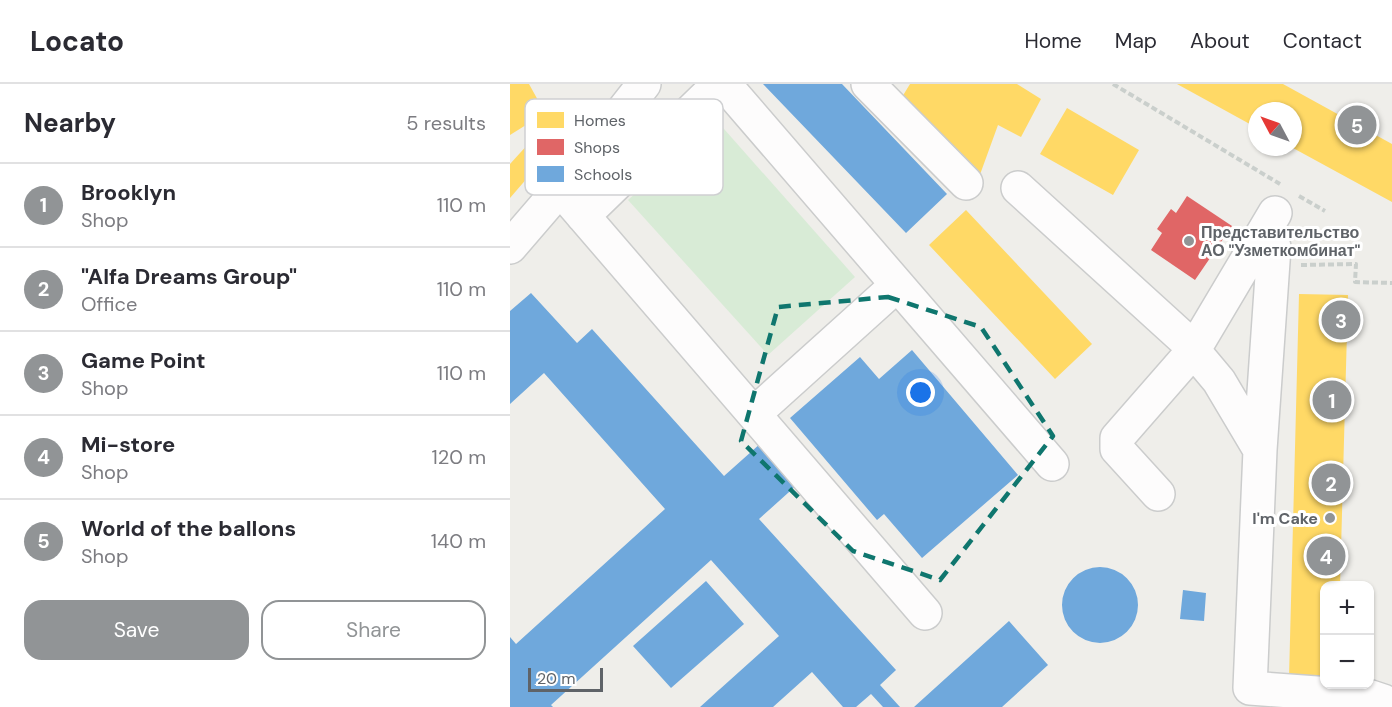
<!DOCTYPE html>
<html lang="en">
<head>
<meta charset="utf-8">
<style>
  :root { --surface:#fff; --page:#f7f7f7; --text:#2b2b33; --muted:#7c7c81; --line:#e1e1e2; --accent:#919496 }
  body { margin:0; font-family:"DM Sans",sans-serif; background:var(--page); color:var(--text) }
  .controls { position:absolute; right:18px; bottom:18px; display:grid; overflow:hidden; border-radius:12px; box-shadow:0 2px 4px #0004 }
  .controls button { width:54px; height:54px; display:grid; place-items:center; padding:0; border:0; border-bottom:2px solid var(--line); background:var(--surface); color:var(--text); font:30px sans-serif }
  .compass { position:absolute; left:738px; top:18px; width:54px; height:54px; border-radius:50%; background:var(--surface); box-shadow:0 2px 4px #0004; rotate:311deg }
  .scale { position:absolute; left:18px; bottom:15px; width:75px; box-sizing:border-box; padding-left:6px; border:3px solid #5f6368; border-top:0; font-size:16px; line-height:21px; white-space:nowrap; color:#5f6368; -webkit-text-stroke:4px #fff; paint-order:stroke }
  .you { position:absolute; left:411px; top:309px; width:21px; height:21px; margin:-15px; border:4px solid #fff; border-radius:50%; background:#1a73e8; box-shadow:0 0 0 9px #1a73e833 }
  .badge { display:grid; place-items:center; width:39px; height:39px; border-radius:50%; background:var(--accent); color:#fff; font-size:20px; font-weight:700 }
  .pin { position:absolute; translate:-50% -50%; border:3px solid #fff; box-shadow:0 2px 6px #0006 }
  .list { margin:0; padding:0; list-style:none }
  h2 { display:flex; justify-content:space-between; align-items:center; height:78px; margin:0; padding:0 24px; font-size:26px }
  h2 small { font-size:20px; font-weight:400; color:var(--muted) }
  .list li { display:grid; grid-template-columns:39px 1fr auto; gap:18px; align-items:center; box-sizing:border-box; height:84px; padding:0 24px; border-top:2px solid var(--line) }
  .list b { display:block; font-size:22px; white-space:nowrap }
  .list p { margin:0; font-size:20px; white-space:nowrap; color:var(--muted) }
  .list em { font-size:20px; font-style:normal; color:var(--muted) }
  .actions { display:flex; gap:12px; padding:18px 24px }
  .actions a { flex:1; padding:14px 0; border:2px solid var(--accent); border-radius:18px; text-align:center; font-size:21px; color:var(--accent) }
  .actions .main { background:var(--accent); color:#fff }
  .map { position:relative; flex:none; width:882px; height:623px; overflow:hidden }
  header { display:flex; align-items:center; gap:36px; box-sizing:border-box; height:84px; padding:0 30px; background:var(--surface); border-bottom:2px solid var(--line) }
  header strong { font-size:28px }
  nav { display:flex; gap:33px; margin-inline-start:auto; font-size:21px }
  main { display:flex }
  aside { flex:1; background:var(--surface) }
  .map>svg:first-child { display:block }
  .green { fill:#d8ebd6 }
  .homes { fill:#ffd966 }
  .shops { fill:#e06666 }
  .schools { fill:#6fa8dc }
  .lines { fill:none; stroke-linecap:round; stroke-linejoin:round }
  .minor-casing { stroke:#cbcccc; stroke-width:36 }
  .path { stroke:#cacfcc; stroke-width:4; stroke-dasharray:6 3; stroke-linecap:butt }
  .minor { stroke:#fdfcfc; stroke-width:33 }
  .marked { fill:none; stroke:#0f766e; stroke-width:4.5; stroke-dasharray:12 8; stroke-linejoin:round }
  .poi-dot { fill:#919496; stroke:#fff; stroke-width:2 }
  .labels { text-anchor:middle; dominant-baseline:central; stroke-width:6; stroke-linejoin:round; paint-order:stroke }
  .poi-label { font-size:16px; font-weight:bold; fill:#5f6368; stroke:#fff; text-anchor:start }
  .key { fill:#fff; stroke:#cfd0d2; stroke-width:1.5 }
  .key-label { font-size:16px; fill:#5f6368 }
</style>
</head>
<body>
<header>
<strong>Locato</strong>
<nav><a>Home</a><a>Map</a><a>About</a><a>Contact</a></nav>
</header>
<main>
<aside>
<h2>Nearby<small>5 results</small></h2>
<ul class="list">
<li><span class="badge">1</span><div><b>Brooklyn</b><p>Shop</p></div><em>110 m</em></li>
<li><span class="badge">2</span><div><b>&quot;Alfa Dreams Group&quot;</b><p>Office</p></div><em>110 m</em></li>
<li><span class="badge">3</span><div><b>Game Point</b><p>Shop</p></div><em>110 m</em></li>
<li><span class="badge">4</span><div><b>Mi-store</b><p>Shop</p></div><em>120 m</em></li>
<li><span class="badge">5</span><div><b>World of the ballons</b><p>Shop</p></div><em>140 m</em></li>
</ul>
<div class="actions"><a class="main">Save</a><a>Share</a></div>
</aside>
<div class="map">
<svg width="882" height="623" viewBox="0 0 882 623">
  <rect width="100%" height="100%" fill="#efeeea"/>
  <path class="green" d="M207 37 345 193 258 271 118 116Z"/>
  <path class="homes" d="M0 0H19L50 56 0 114V80L20 58 16 41 0 51Z
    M400 0H507L531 15 511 53 488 41 468 96 389 18Z
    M667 0H773L882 60V118L783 64V27H747V44Z
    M557 24 629 66 603 111 530 70Z
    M456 126 582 260 545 295 419 161Z
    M789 210 838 211 830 502H814V595L779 594Z"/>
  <path class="shops" d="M677 112 722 142 685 196 641 166 652 149 647 145 661 125 666 129Z"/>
  <path class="schools" d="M253 0H332L437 110 396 149Z
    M21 209 67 259 82 245 214 392 251 359 288 400 249 435 386 586 370 601 390 623H373L361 610 346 623H333L302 588 263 623H190L269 552 201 476 41 621 43 623H0V553L6 560 155 425 34 289 0 320V227Z
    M402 266 508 391 412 474 374 430 367 436 280 334 350 273 369 295Z
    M552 521a38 38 0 1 1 76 0a38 38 0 1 1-76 0Z
    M196 497 234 540 161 604 123 562Z
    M673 506 696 509 694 537 670 535Z
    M499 537 538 581 492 623H404Z"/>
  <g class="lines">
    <defs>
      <path id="minor" d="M358 0 456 99
        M508 104 673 254 709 297 750 366 740 604 861 613 873 617 882 622
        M50 105 415 529
        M73 132 207 2 222 9 542 380
        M0 163 68 84 134 0
        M244 330 387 201
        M750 366 764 163
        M648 410 607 365V354L683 267 765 129"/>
    </defs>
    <use href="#minor" class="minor-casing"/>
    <path class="path" d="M603 0 770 100
      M789 112 815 127
      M791 181 846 180 845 198 882 199"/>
    <use href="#minor" class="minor"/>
  </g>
  <path class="marked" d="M378 213 471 243 543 352 430 496 343 467 231 357 268 223Z"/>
  <g class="poi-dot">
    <circle cx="679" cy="157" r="6"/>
    <circle cx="820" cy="434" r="6"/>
  </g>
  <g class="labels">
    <g class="poi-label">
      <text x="691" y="148">Представительство<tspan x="691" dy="18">АО "Узметкомбинат"</tspan></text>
      <text x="808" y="434" text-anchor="end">I'm Cake</text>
    </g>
  </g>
  <rect x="15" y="15" width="198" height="96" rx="9" class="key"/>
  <rect x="27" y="28" width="27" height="16" fill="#ffd966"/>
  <rect x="27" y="55" width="27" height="16" fill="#e06666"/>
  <rect x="27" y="82" width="27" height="16" fill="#6fa8dc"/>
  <g class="key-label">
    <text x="64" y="42">Homes</text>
    <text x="64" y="69">Shops</text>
    <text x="64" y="96">Schools</text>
  </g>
</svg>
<div class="controls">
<button>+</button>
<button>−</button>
</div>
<svg class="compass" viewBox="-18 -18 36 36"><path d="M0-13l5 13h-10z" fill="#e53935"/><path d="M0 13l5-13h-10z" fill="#7c7c81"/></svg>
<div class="scale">20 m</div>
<div class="you"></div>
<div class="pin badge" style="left:822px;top:316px">1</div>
<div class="pin badge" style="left:821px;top:399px">2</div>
<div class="pin badge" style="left:831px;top:236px">3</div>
<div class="pin badge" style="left:816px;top:472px">4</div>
<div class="pin badge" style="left:847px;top:41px">5</div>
</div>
</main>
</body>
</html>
